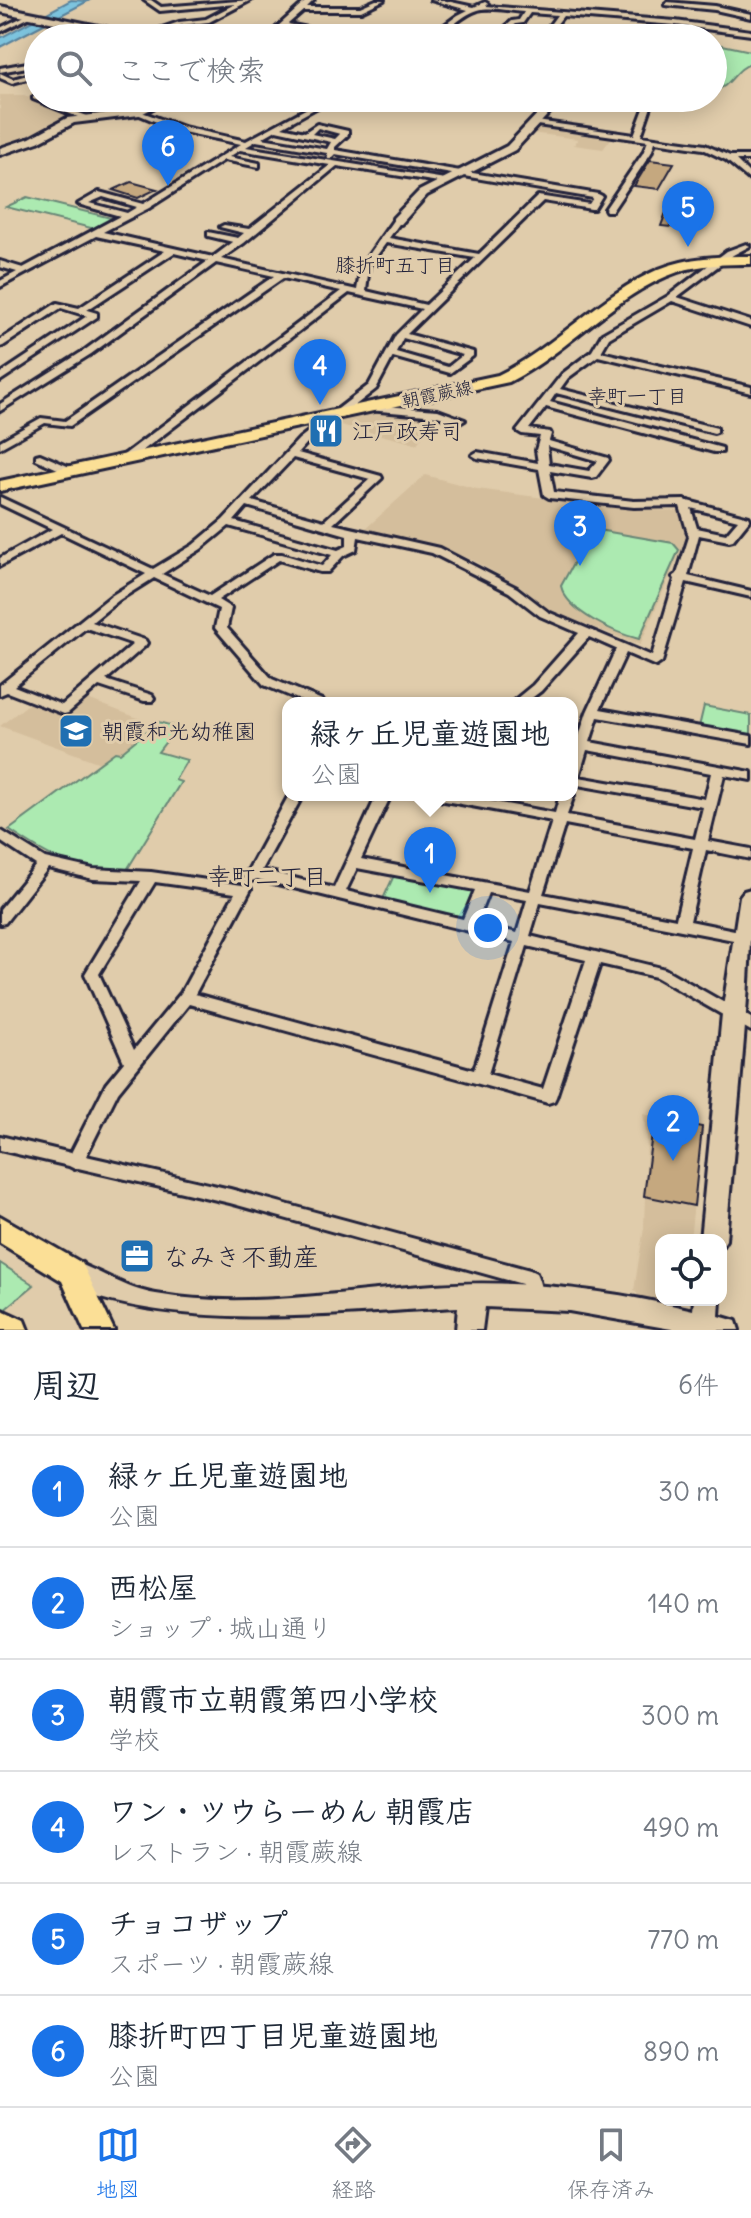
<!DOCTYPE html>
<html lang="ja">
<head>
<meta charset="utf-8">
<style>
  :root { --surface:#fff; --page:#f2f2f3; --text:#1f2937; --muted:#747a83; --line:#e0e1e3; --accent:#1a73e8 }
  body { margin:0; font-family:Delius,"Klee One",sans-serif; background:var(--page); color:var(--text) }
  .controls { position:absolute; right:24px; bottom:24px; display:grid; overflow:hidden; border-radius:16px; box-shadow:0 4px 20px #0003 }
  .controls button { width:72px; height:72px; display:grid; place-items:center; padding:0; border:0; border-bottom:2px solid var(--line); background:var(--surface); color:var(--text); font:40px sans-serif }
  .you { position:absolute; left:488px; top:928px; width:28px; height:28px; margin:-20px; border:6px solid #fff; border-radius:50%; background:#1a73e8; box-shadow:0 0 0 12px #1a73e833 }
  .badge { display:grid; place-items:center; width:52px; height:52px; border-radius:50%; background:var(--accent); color:#fff; font-size:26px; font-weight:700 }
  .pin { position:absolute; translate:-50% -66px; filter:drop-shadow(0 2px 4px #0008) }
  .pin::after { content:''; position:absolute; top:42px; width:28px; height:24px; background:inherit; clip-path:polygon(0 0,100% 0,50% 100%) }
  .popup { position:absolute; left:282px; top:697px; width:296px; height:104px; box-sizing:border-box; display:grid; place-content:center; border-radius:16px; background:var(--surface); filter:drop-shadow(0 2px 6px #0005); font-size:26px; white-space:nowrap; color:var(--muted) }
  .popup b { font-size:30px; color:var(--text) }
  .popup::after { content:''; position:absolute; left:50%; top:100%; margin-left:-16px; border:16px solid transparent; border-top-color:var(--surface) }
  .list { margin:0; padding:0; list-style:none }
  h2 { display:flex; justify-content:space-between; align-items:center; height:104px; margin:0; padding:0 32px; font-size:34px }
  h2 small { font-size:26px; font-weight:400; color:var(--muted) }
  .list li { display:grid; grid-template-columns:52px 1fr auto; gap:24px; align-items:center; box-sizing:border-box; height:112px; padding:0 32px; border-top:2px solid var(--line) }
  .list b { display:block; font-size:30px; white-space:nowrap }
  .list p { margin:0; font-size:26px; white-space:nowrap; color:var(--muted) }
  .list em { font-size:26px; font-style:normal; color:var(--muted) }
  .icon { flex:none; width:44px; height:44px; fill:none; stroke:currentColor; stroke-width:2; stroke-linecap:round; stroke-linejoin:round }
  .map { position:relative; flex:none; width:751px; height:1330px; overflow:hidden }
  .search { position:absolute; background:var(--surface); box-shadow:0 4px 20px #0003; left:24px; right:24px; top:24px; height:88px; display:flex; align-items:center; gap:20px; box-sizing:border-box; padding:0 28px; border-radius:44px; color:var(--muted); font-size:30px }
  .sheet { height:776px; background:var(--surface) }
  nav { display:flex; justify-content:space-around; align-items:center; box-sizing:border-box; height:112px; border-top:2px solid var(--line); background:var(--surface); font-size:22px; color:var(--muted) }
  nav a { display:grid; justify-items:center; gap:4px }
  nav .on { color:var(--accent) }
  .map>svg:first-child { display:block }
  .built { fill:#d4be9c }
  .green { fill:#aceab1; stroke:#678676; stroke-width:2 }
  .water { fill:#7dc4de; stroke:#59839d; stroke-width:2 }
  .building { fill:#c5a87f; stroke:#22223b; stroke-width:2 }
  .lines { fill:none; stroke-linecap:round; stroke-linejoin:round }
  .street-casing { stroke:#22223b; stroke-width:6 }
  .secondary-casing { stroke:#22223b; stroke-width:6 }
  .primary-casing { stroke:#22223b; stroke-width:6 }
  .highway-casing { stroke:#22223b; stroke-width:6 }
  .street { fill:#e0ccab; fill-rule:evenodd }
  .secondary { fill:#e0ccab; fill-rule:evenodd }
  .primary { fill:#fbdf96; fill-rule:evenodd }
  .highway { fill:#fbdf96; fill-rule:evenodd }
  .labels { text-anchor:middle; dominant-baseline:central; stroke-width:6; stroke-linejoin:round; paint-order:stroke }
  .far-street-label { font-size:18px; fill:#22223b; stroke:#e0ccab }
  .far-neighbourhood-label { font-size:20px; fill:#22223b; stroke:#e0ccab }
  .poi-label { font-size:22px; fill:#22223b; stroke:#e0ccab; text-anchor:start }
  .neighbourhood-label { font-size:24px; fill:#22223b; stroke:#e0ccab }
  .near-poi-label { font-size:26px; fill:#22223b; stroke:#e0ccab; text-anchor:start }
</style>
</head>
<body>
<div class="map">
<svg width="751" height="1330" viewBox="0 0 751 1330">
  <rect width="100%" height="100%" fill="#e0ccab"/>
  <filter id="ink" filterUnits="userSpaceOnUse"><feTurbulence type="fractalNoise" baseFrequency=".0125" numOctaves="2"/><feDisplacementMap in="SourceGraphic" scale="16" xChannelSelector="R" yChannelSelector="G"/><feConvolveMatrix kernelMatrix="1 2 1 2 8 2 1 2 1" color-interpolation-filters="sRGB"/></filter>
  <g filter="url(#ink)">
    <path class="built" d="M0 95H24L78 116 0 151Z
      M538 125H542L614 135 603 149 574 145 578 139 532 133Z
      M377 409 437 414 417 444 332 423 343 416Z
      M425 475 477 489 627 509 679 511 686 539 640 645 549 610 520 586 472 560 432 544 363 531Z
      M85 698 143 720 135 729 146 733 120 753 115 752 100 763 0 726 31 702 65 715Z
      M643 1114 702 1127 690 1240H661V1300H684L678 1304 639 1296 634 1290 644 1228 647 1136Z"/>
    <path class="green" d="M713 43 751 51V64C735 68 731 88 713 91Z
      M27 197 115 219 95 229 6 207Z
      M592 529 673 543 679 550 639 639C615 633 567 612 561 586Z
      M704 706 751 715V737L699 727Z
      M158 722 177 727 158 752 187 760 175 780 181 782 125 873C77 873 47 856 9 830L115 752 120 753Z
      M396 871 478 887 463 919 383 899Z
      M0 1263 34 1285 3 1311 0 1309Z"/>
    <path class="water" d="M71 0 88 1 0 47V38Z"/>
    <path class="building" d="M650 160 674 163 659 189 634 186Z
      M131 182 157 189 138 198 113 190Z
      M671 199 690 201 680 228 661 226Z
      M654 1118 702 1127 694 1206 644 1196Z"/>
    <g class="lines">
      <defs>
        <path id="street" d="M144 0H151L161 7 251 0 209 22 182 25 142 38H133L179 22 206 19 235 4 160 11Z
          M307 0H314L307 7H360L376 0H384L361 11H303L288 24 313 29V31L302 37 279 32 272 38H265ZM284 27H285L305 31 301 33 282 29Z
          M431 0H442L474 7 485 2 488 4 486 6 675 21 751 31V35L675 25 563 16 546 38H540L557 15 530 13 523 23 516 24 500 38H493L512 21 519 20 524 12C510 11 491 6 478 10 459 15 445 38 427 38L458 15 468 10Z
          M667 2 715 6 751 14V18L715 10 665 5Z
          M29 14 34 15 0 32V28Z
          M333 29 371 36 374 38C362 38 344 32 333 33 325 34 321 38 313 38Z
          M38 61V65L0 72V68Z
          M38 72V76L12 83 0 78V73L13 79Z
          M38 94V98L90 117 83 119 33 99V97Z
          M326 98H334L282 127 305 132 317 124 348 131V135L335 147V150L598 194 602 196 594 209H591L543 201 407 334 473 352V356L450 373 393 357 376 389 307 443 298 453 381 476 382 478 333 524 439 548 517 588 548 612 652 656 675 579 673 577 677 574 689 537 680 506 634 507 549 498 544 495 539 469 477 458 472 455 477 452 538 463 536 450 540 436 522 434 517 431 562 374 592 351 602 334 668 296 727 251 746 244 750 246 733 255 677 297 751 321V327L672 301 609 338 601 352 751 387V393L598 356 568 378 560 389 717 428V432L714 433 556 393 550 402 722 448V452H714L546 407 529 429 550 432 551 434 549 441 608 458 609 460 596 477 592 478 550 471 554 492 634 501 684 500 749 517 750 519 733 540 729 541 699 535 688 576 751 591V597L686 582 662 662 656 666 626 653 600 709 751 736V744L598 717 590 742 751 772V780L724 775 708 841 751 849V859L706 850 690 921 744 932 749 933 751 937 749 941 744 942 540 903 530 936 665 969 751 1018V1031L656 977 600 964 556 1097 554 1101 548 1103 189 1004 118 1092 86 1156 230 1189 530 1270 536 1273C540 1281 543 1293 539 1302L533 1304 527 1302 522 1284 230 1203 78 1168 75 1169 69 1166 0 1150V1136L71 1153 106 1084 124 1062 85 974 141 881 93 879 48 868 5 923 0 924V909L36 865 0 841V830L45 858 93 869 151 872 249 886 251 889 195 994 474 1070 514 942 257 879 252 881 247 879 245 876 289 795H303L262 870 334 888 377 795H391L361 859 530 891 552 821 434 799 429 798 427 795H457L555 813 560 795H572V792L574 795 567 815 695 839 703 807 572 784V758L576 745 587 712 616 649 589 637 541 691 525 703H511L533 685 579 633 540 616 509 592 432 553 358 537 356 550 343 556 328 572H320L279 560 218 600 231 608 227 628 272 679 322 700 324 703H307L264 685 215 628 219 609 154 578 119 600 92 622 145 640 147 643 145 646 106 680 152 695 154 698 152 701H144L99 686 68 713 64 714 7 692 0 695V685L111 596 146 574 61 533 0 566V558L52 529 0 504V497L153 569 193 545 223 520 299 439 369 385 396 335 422 309 349 293 129 461H121V457L341 291 283 278 70 426 45 423 0 448V441L41 418 65 421 274 276 216 263 91 354 0 411V404L85 350 208 261 174 253 87 310 97 313V317L0 381V374L87 316 61 308 3 346 0 347V340L57 303 79 308 165 251 96 236 0 287V281L17 272 0 267V261L23 268 120 216 78 204 99 192 143 204 241 144 178 131 135 113V111H139L183 127 246 141ZM318 128 340 134 335 139 312 134ZM276 130 331 142 327 149 262 138ZM256 141 327 153 328 158H331L335 154 593 198 589 204 538 196 479 254 389 238 401 221 394 219 361 266 357 290 221 259 244 243 337 166 445 183 449 181 445 179 246 147ZM240 150 330 165 249 229 224 225 220 227 244 233 238 238 208 232V236L233 242 213 257 103 232 149 208 224 160 259 167V163L229 157ZM103 197 137 207 127 213 89 203ZM386 243 475 258 426 305 366 291 369 266ZM403 338 463 355 448 367 396 352ZM547 446 598 461 589 471 549 464ZM293 458 370 479 324 521 252 501ZM247 506 347 535V546L338 550 234 521ZM691 508 738 520 726 534 697 528ZM229 526 332 555 322 566 282 554H274L210 596 162 574 201 549ZM86 628 133 644 62 705 14 686ZM587 750 711 773 705 799 579 777ZM565 824 693 848 676 919 543 894ZM357 868 475 890 463 919 346 891ZM155 882 235 893 181 993 134 1050 99 974ZM488 893 527 900 517 933 476 923ZM527 946 586 960 543 1089 488 1074Z
          M648 98H654L641 136 705 145 730 156H751V160H736L751 175V181L726 160 703 149 655 142 651 153 612 211H606L605 209 643 153 648 141 537 125 533 123 537 121 634 135Z
          M371 405 438 410 465 420 460 423 437 416 368 410V406Z
          M40 454 72 468 73 470 68 473 64 472 36 459V455Z"/>
        <path id="secondary" d="M0 6 143 35 148 38H129L0 12Z
          M165 35H229L234 38H160Z
          M159 98H173L139 115 74 123 38 142 0 155V148L30 138 67 118 133 110Z
          M526 98H539L555 107 515 150 427 195 401 224H393V218L419 191 507 146 543 108Z
          M751 889C751 1006 735 1123 726 1240L721 1248V1240H700L722 1014 740 896 744 891Z
          M72 1261C101 1271 125 1289 156 1294 248 1310 342 1291 434 1285 522 1279 608 1290 693 1310L694 1300H720L719 1316 736 1321 739 1330H677L569 1311 485 1307 482 1330H456L458 1307C339 1313 207 1330 93 1296 80 1290 65 1285 59 1272L63 1264Z"/>
        <path id="primary" d="M751 256V264C727 264 701 264 678 272 614 294 569 352 509 382L0 491V481L498 375C556 347 599 295 659 269 688 257 720 256 751 256Z
          M0 1216 82 1263 114 1330H84L62 1281 0 1243Z"/>
        <path id="highway" d="M0 1309 24 1320 28 1330H0Z"/>
      </defs>
      <use href="#street" class="street-casing"/>
      <use href="#secondary" class="secondary-casing"/>
      <use href="#primary" class="primary-casing"/>
      <use href="#highway" class="highway-casing"/>
      <use href="#street" class="street"/>
      <use href="#secondary" class="secondary"/>
      <use href="#primary" class="primary"/>
      <use href="#highway" class="highway"/>
    </g>
  </g>
  <defs>
    <symbol id="restaurant-square" viewBox="-11 -11 22 22"><rect x="-9" y="-9" width="18" height="18" rx="4" fill="#1f6fb2" stroke="#e0ccab"/><path d="M-5-6h1v4h1v-4h1v4h1v-4h1v5L-1.5 .5V6h-2V.5L-5-1ZM5-6V6H3V1.5H1.5Q1.5-4 5-6Z" fill="#fff"/></symbol>
    <symbol id="school-square" viewBox="-11 -11 22 22"><rect x="-9" y="-9" width="18" height="18" rx="4" fill="#1f6fb2" stroke="#e0ccab"/><path d="M0-5L7-2L0 1L-7-2ZM-4 1L0 2.5L4 1V4Q0 6-4 4Z" fill="#fff"/></symbol>
    <symbol id="office-square" viewBox="-11 -11 22 22"><rect x="-9" y="-9" width="18" height="18" rx="4" fill="#1f6fb2" stroke="#e0ccab"/><path d="M-6-3h4V-5.5h4V-3h4V5H-6ZM-1-4.5V-3h2v-1.5ZM-6 0V1H6V0Z" fill="#fff"/></symbol>
  </defs>
  <g fill-rule="evenodd">
    <use href="#restaurant-square" x="306" y="411" width="40" height="40"/>
    <use href="#school-square" x="56" y="711" width="40" height="40"/>
    <use href="#office-square" x="117" y="1236" width="40" height="40"/>
  </g>
  <g class="labels">
    <g class="far-street-label">
      <text transform="translate(437 394) rotate(-12)">朝霞蕨線</text>
    </g>
    <g class="far-neighbourhood-label">
      <text x="395" y="264">膝折町五丁目</text>
      <text x="637" y="395">幸町一丁目</text>
    </g>
    <g class="poi-label">
      <text x="352" y="431">江戸政寿司</text>
      <text x="102" y="731">朝霞和光幼稚園</text>
    </g>
    <g class="neighbourhood-label">
      <text x="267" y="876">幸町二丁目</text>
    </g>
    <g class="near-poi-label">
      <text x="163" y="1256">なみき不動産</text>
    </g>
  </g>
</svg>
<div class="controls">
<button><svg class="icon" aria-label="locate" viewBox="0 0 24 24"><circle cx="12" cy="12" r="6"/><path d="M12 2v4M12 18v4M2 12h4M18 12h4"/></svg></button>
</div>
<div class="you"></div>
<div class="pin badge" style="left:430px;top:893px">1</div>
<div class="popup"><b>緑ヶ丘児童遊園地</b>公園</div>
<div class="pin badge" style="left:673px;top:1161px">2</div>
<div class="pin badge" style="left:580px;top:566px">3</div>
<div class="pin badge" style="left:320px;top:405px">4</div>
<div class="pin badge" style="left:688px;top:247px">5</div>
<div class="pin badge" style="left:168px;top:186px">6</div>
<div class="search"><svg class="icon" aria-label="search" viewBox="0 0 24 24"><circle cx="10" cy="10" r="6"/><path d="M15 15l6 6"/></svg>ここで検索</div>
</div>
<section class="sheet">
<h2>周辺<small>6件</small></h2>
<ul class="list">
<li><span class="badge">1</span><div><b>緑ヶ丘児童遊園地</b><p>公園</p></div><em>30 m</em></li>
<li><span class="badge">2</span><div><b>西松屋</b><p>ショップ · 城山通り</p></div><em>140 m</em></li>
<li><span class="badge">3</span><div><b>朝霞市立朝霞第四小学校</b><p>学校</p></div><em>300 m</em></li>
<li><span class="badge">4</span><div><b>ワン・ツウらーめん 朝霞店</b><p>レストラン · 朝霞蕨線</p></div><em>490 m</em></li>
<li><span class="badge">5</span><div><b>チョコザップ</b><p>スポーツ · 朝霞蕨線</p></div><em>770 m</em></li>
<li><span class="badge">6</span><div><b>膝折町四丁目児童遊園地</b><p>公園</p></div><em>890 m</em></li>
</ul>
</section>
<nav>
<a class="on"><svg class="icon" aria-label="map" viewBox="0 0 24 24"><path d="M3 6l6-2 6 2 6-2v14l-6 2-6-2-6 2zM9 4v14M15 6v14"/></svg>地図</a>
<a><svg class="icon" aria-label="directions" viewBox="0 0 24 24"><path d="M12 3l9 9-9 9-9-9zM9 14v-3h6M13 9l2 2-2 2"/></svg>経路</a>
<a><svg class="icon" aria-label="saved" viewBox="0 0 24 24"><path d="M7 4h10v16l-5-4-5 4z"/></svg>保存済み</a>
</nav>
</body>
</html>
